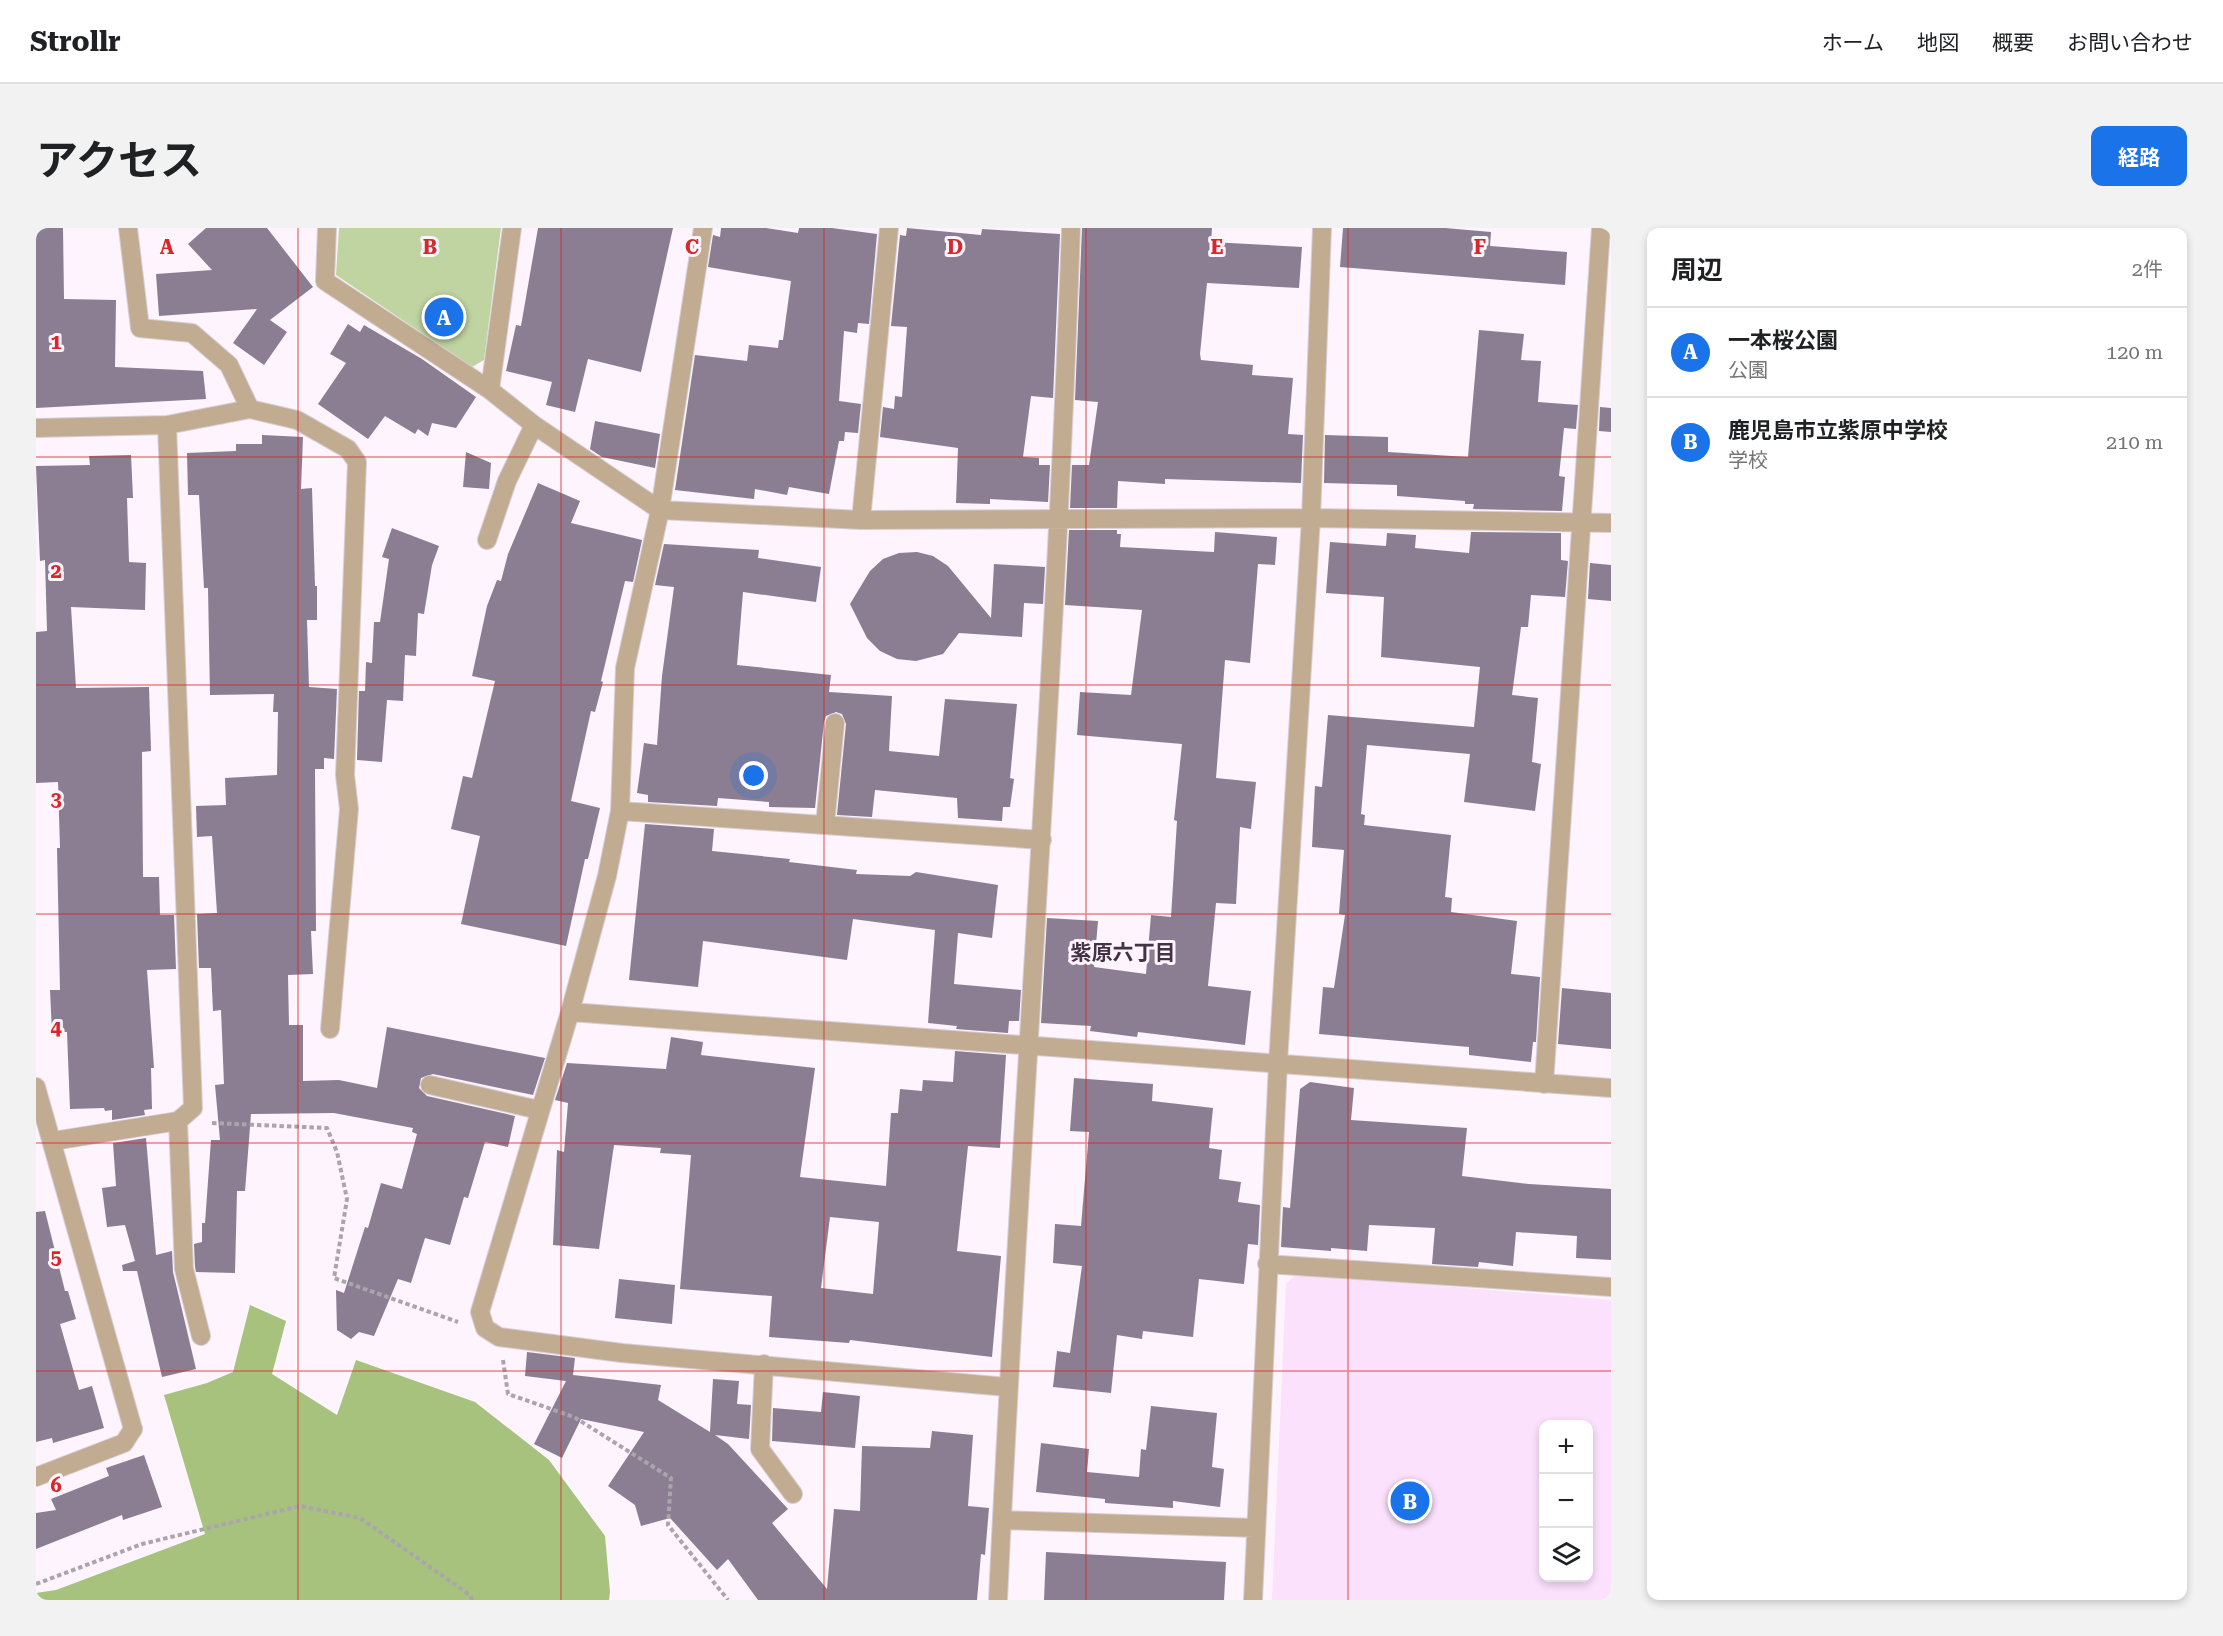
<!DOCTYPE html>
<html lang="ja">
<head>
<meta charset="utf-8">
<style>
  :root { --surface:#fff; --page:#f2f2f2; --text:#202124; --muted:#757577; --line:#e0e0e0; --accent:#1a73e8 }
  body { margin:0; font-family:"Roboto Serif","Noto Sans JP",serif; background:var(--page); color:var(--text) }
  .controls { position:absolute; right:18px; bottom:18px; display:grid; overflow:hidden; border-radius:12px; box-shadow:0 3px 9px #0003 }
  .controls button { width:54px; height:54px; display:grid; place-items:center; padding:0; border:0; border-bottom:2px solid var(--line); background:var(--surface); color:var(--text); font:30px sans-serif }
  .you { position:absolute; left:718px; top:548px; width:21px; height:21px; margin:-15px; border:4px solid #fff; border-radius:50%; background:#1a73e8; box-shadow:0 0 0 9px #1a73e833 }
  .badge { display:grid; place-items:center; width:39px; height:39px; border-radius:50%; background:var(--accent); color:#fff; font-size:20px; font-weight:700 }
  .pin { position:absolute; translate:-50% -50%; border:3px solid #fff; box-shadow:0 2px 6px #0006 }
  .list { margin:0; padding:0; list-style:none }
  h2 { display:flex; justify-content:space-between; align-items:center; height:78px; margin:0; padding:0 24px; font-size:26px }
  h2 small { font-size:20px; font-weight:400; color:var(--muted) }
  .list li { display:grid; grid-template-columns:39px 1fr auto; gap:18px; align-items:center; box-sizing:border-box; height:90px; padding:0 24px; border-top:2px solid var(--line) }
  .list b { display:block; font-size:22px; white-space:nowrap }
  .list p { margin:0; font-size:20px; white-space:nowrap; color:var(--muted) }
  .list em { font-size:20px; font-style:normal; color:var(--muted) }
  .icon { flex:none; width:33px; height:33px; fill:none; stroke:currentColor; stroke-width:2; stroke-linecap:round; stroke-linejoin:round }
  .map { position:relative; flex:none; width:1575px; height:1372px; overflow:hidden; border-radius:12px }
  header { display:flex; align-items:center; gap:36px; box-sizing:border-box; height:84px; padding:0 30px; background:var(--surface); border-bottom:2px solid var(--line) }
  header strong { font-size:28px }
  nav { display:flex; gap:33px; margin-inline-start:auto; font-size:21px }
  .intro { display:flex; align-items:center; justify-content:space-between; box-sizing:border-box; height:144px; padding:0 36px }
  h1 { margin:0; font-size:42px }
  .button { padding:15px 27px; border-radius:12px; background:var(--accent); color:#fff; font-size:21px; font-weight:700 }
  main { display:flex; gap:36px; padding:0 36px }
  aside { flex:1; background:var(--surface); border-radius:12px; box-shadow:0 3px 9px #0003 }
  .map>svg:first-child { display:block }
  .built { fill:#fbe1fc; fill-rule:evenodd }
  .green { fill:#c0d4a2 }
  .forest { fill:#a6c27d }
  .building { fill:#8b7d92; fill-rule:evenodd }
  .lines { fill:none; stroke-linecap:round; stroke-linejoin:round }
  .minor-casing { stroke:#d7ced7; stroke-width:20 }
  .tertiary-casing { stroke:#d7ced7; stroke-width:20 }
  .path { stroke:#aca4ac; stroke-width:4; stroke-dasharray:4.5 3; stroke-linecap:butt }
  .minor { stroke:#c1ac92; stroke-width:18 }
  .tertiary { stroke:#c1ac92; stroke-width:18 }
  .grid { fill:none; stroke:#d62828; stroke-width:1.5; stroke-opacity:0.55 }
  .labels { text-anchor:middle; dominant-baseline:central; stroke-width:6; stroke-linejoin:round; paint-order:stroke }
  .neighbourhood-label { font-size:21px; font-weight:bold; fill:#433344; stroke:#fdf4fd }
  .grid-label { font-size:20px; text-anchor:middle; font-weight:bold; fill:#d62828; stroke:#fdf4fd; stroke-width:6; stroke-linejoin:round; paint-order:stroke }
</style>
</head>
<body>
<header>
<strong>Strollr</strong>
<nav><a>ホーム</a><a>地図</a><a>概要</a><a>お問い合わせ</a></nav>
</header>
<div class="intro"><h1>アクセス</h1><a class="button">経路</a></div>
<main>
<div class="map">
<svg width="1575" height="1372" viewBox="0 0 1575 1372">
  <rect width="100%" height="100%" fill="#fdf4fd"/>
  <path class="built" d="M1260 1046 1575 1072V1372H1236L1250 1056ZM1508 1196H1552V1350H1508Z"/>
  <path class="green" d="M303 0H465L448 132 436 139 300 47Z"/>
  <path class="forest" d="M214 1077 250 1093 236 1146 301 1187 320 1132 439 1174 513 1232 569 1308 574 1364 573 1372H0V1365L20 1362 169 1306 128 1167 171 1155 197 1144Z"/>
  <path class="building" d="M0 0H27L28 71 80 72 79 139 167 143 170 171 0 180Z
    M170 0H231L277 59 234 92 251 104 228 137 197 115 221 81 123 88 120 46 176 42 152 16Z
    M502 0H637L605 144 552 131 539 184 510 177 516 154 470 143 480 97 485 98Z
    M685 0H730L762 5 763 0H796L841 6 833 96 822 95 821 105 808 103 803 173 825 176 822 205 809 204 808 213H803L793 266 753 259 751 267 719 261 718 271 639 262 659 127 711 133 713 117 742 120 743 112H747L755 53 672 39 677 7 684 9Z
    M871 0 945 7 946 1 1024 6 1017 170 995 168 987 229 1003 230V237H1014L1012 274 954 271V276L920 275 922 220 844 209 847 179 858 181 859 168 866 169 871 99 855 98 864 7 870 8Z
    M1046 0H1176L1175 14 1266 19 1263 60 1171 55 1164 126 1165 132 1217 137 1216 147 1257 150 1252 206 1267 207 1265 255 1129 251V256L1082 253 1081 280H1034L1036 237H1053L1062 174 1039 172Z
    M1307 0H1409L1455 4 1454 18 1531 24 1529 57 1304 39Z
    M312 96 324 104 328 97 386 131 440 169 420 200 396 195 392 208 382 201 379 206 349 188 332 211 282 176 310 135 294 126Z
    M1443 102 1488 106 1485 132 1505 133 1502 174 1542 177 1540 201 1528 200 1523 248 1529 249 1526 283 1437 281 1438 276H1429V273L1361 268V257L1288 255 1289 207 1352 209V224L1432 229Z
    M1564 179 1575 180V204L1563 203Z
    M559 193 624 206 619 240 566 229 554 221Z
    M226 207 267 209 265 261 276 260 279 358H281V392H271L273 459 301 461 298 531 288 530V541H279L280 703H275L277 746 252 747 253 797H267V853L303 852 341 860 351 799 509 830 497 867 397 846 385 850 383 860 391 868 479 888 472 919 449 914 432 970 428 969 414 1017 389 1010 375 1055 362 1051 338 1108 323 1104 315 1111 301 1102 300 1062 308 1065 329 999 332 1000 345 955 366 961 381 906 376 904 377 900 298 885 215 886 209 963H201L199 1045 160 1044 159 1039 158 1016 166 1014V995H169L175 912H184L179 857 188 856 185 782 177 783 175 740H163L161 686 181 685 176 608 161 609 160 578 190 577 189 550 241 547 242 484H237L238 466 174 467 172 360H168L163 267H152L151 225 200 223V216H226Z
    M430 224 455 235 453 261 427 259Z
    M95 227 97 270H91L93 334 110 335 109 382 35 379 40 460 113 459 115 523 106 524 107 649H123L124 687H138L140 741 111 742 118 840H115L116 881 108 882 109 887 76 892V882L69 883 68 880 34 881 31 804H16L14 762H24L21 620H24L22 554 0 555V404L11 403 9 332 4 333 0 238 54 237 53 228Z
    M502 255 544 273 535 295 606 312 597 354 589 353 565 453 567 454 559 484 555 483 535 573 564 580 552 631H549L530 718 425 696 444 608 415 601 427 548 436 550 459 453 436 448 451 378 461 352 465 353 472 326Z
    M356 300 403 318 396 337 388 386 382 385 380 428 369 427 367 473 351 472 346 534 321 532 323 463H329L330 434 336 435 338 394H344L353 331 346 329Z
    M1033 302H1081V306H1085L1084 319 1178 324 1179 304 1241 309 1239 337 1222 336 1214 435 1189 432 1180 550 1220 554 1215 601 1204 599 1200 676 1180 675 1172 758 1215 763 1209 817 1102 804 1101 809 1054 803 1055 798 1005 795 1011 690 1062 693 1058 739 1110 746 1115 687 1135 689 1141 593 1138 592 1146 516 1041 507 1044 464 1095 467 1106 382 1029 377Z
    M1435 304 1525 305V332L1532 333 1529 369 1495 367 1492 399H1485L1476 467 1502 470 1496 534 1505 536 1499 583 1428 574 1434 526 1331 517 1325 586 1329 587 1328 597 1415 607 1409 669 1416 670 1415 684 1481 693 1475 746 1504 749 1500 814H1497L1495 834 1433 827V819L1283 806 1287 759 1298 760 1309 687 1303 686 1308 622 1276 619 1279 558 1286 559 1292 487 1438 499 1444 439 1345 429 1348 369 1290 365 1294 314 1350 318 1351 305 1380 307 1379 320 1433 325Z
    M628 316 723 322 722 330 785 339 780 374 707 364 701 437 795 447 793 464 856 468 853 523 903 528 909 471 981 476 974 550 978 551 974 579H967L966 593 922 590 921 570 839 562 836 589 801 587 810 496 806 486 800 484 790 488 788 494 779 580 733 579V574L682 570 681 578 612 574V567L601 565 608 515 621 517 626 448 638 359 619 357Z
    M881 324 897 328 912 338 955 390 958 336 1009 339 1007 376 988 375 986 409 923 405 907 426 880 433 861 431 844 423 831 410 814 376 834 343 847 331 863 325Z
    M1554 335 1575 337V373L1552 371Z
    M609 596 678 601 676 623 754 631 753 634 821 642 820 646 874 648 880 644 962 657 956 710 922 705 918 756 985 762 983 793H973L972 805 920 801 921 798 892 795 899 702 817 691 811 732 667 713 662 759 593 752Z
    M1526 760 1575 765V821L1522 816Z
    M635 809 667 814 665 827 779 840 764 949 850 958 855 885H862L864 861 886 863 887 852 917 854 919 823 970 827 964 920 932 918 921 1023 965 1028 956 1129 814 1112 813 1115 733 1109 736 1068 644 1061 655 927 624 925 625 920 578 917 563 1021 517 1017 521 922 528 924 532 875 519 872 531 835 630 841ZM794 989 843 994 837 1066 785 1060Z
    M1038 850 1117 856 1116 873 1177 880 1173 920 1186 922 1183 951 1205 954 1202 974 1224 977 1222 1017 1212 1016 1208 1056 1163 1051 1157 1109 1107 1103 1106 1111 1081 1107 1075 1165 1017 1159 1021 1123 1034 1125 1046 1038 1017 1035 1019 996 1045 998 1053 904 1034 903Z
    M1274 854 1318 860 1315 892 1431 900 1426 948 1493 956 1575 961V1032L1540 1030 1541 1008 1480 1004 1477 1038 1443 1034 1442 1039 1396 1036 1399 1000 1333 997 1331 1023 1295 1020V1023L1245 1019 1247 979 1254 980 1264 861Z
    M110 910 120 1027 136 1023 137 1044 160 1141 126 1149 101 1043H87L86 1037 99 1033 89 997 71 999 66 960 80 958 77 915Z
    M9 983 29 1063H32L40 1091 24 1096 43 1162 56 1158 68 1200 17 1215 16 1210 0 1214V984Z
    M583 1051 639 1057 636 1096 579 1090Z
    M491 1124 539 1130 537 1147 625 1157 622 1172 674 1204 677 1151 703 1153 701 1176 715 1177 713 1211 679 1207 692 1216 752 1281 736 1295 791 1361 798 1281 824 1283 826 1218 894 1220 896 1203 937 1207 932 1278 953 1280 949 1327 945 1326 941 1372H722L692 1331 681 1342 634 1290 605 1298 599 1277 572 1258 608 1204 545 1191 526 1230 498 1216 530 1153 489 1148Z
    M787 1164 824 1168 819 1220 736 1213 737 1180 785 1184Z
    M1115 1178 1181 1185 1176 1239 1188 1241 1184 1279 1137 1273V1280L1069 1275V1271L1000 1264 1005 1215 1053 1221 1051 1244 1103 1249 1105 1221 1110 1222Z
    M108 1227 126 1279 87 1292 86 1287 0 1321V1285L20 1282 15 1271 73 1248 70 1240Z
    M1010 1324 1190 1334 1188 1372H1008Z"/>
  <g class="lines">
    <defs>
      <path id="minor" d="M92 0 104 100 156 105 193 137 214 181
        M291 0 289 53 454 162 498 197 624 282 825 292 1275 290 1575 295
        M667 0 624 282 589 440 584 583 571 648 534 784 444 1084 449 1100 463 1109 586 1125 971 1159
        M454 162 476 0
        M0 200 131 197 214 181 261 192 312 221 321 234 309 547 313 581 294 801
        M825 292 853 0
        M451 312 471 253 498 197
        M584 583 1006 612
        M789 597 799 495
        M534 784 1575 860
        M1508 856 1565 0
        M394 857 503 882
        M142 893 148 1041 165 1108
        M17 913 142 893 157 880 131 197
        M1231 1036 1575 1059
        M728 1136 724 1221 757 1266
        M0 1249 88 1215 97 1201
        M966 1292 1220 1300
        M962 1372C983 914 1019 458 1035 0
        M1217 1372 1242 835 1275 290 1286 0"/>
      <path id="tertiary" d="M0 859 97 1201"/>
    </defs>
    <use href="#minor" class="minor-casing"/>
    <use href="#tertiary" class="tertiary-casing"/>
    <path class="path" d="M176 895 291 900 301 924 311 971 298 1050 422 1094
      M467 1132 472 1166 538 1189 635 1250 632 1297 692 1372
      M0 1356 106 1316 264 1278 324 1290 434 1367 436 1372"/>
    <use href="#minor" class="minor"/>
    <use href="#tertiary" class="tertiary"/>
  </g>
  <path class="grid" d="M262 0V1372M525 0V1372M788 0V1372M1050 0V1372M1312 0V1372M0 229H1575M0 457H1575M0 686H1575M0 915H1575M0 1143H1575"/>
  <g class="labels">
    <g class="neighbourhood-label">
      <text x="1087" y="725">紫原六丁目</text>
    </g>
  </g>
  <g class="grid-label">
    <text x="131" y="26">A</text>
    <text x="394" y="26">B</text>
    <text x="656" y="26">C</text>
    <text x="919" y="26">D</text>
    <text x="1181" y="26">E</text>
    <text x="1444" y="26">F</text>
    <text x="20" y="121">1</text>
    <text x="20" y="350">2</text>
    <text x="20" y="578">3</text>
    <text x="20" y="807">4</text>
    <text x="20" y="1036">5</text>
    <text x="20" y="1264">6</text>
  </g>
</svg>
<div class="controls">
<button>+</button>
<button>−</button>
<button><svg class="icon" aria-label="layers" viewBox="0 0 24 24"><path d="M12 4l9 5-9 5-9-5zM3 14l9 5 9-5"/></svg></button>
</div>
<div class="you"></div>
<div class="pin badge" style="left:408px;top:89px">A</div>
<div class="pin badge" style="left:1374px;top:1273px">B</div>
</div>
<aside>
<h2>周辺<small>2件</small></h2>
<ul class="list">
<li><span class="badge">A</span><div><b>一本桜公園</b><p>公園</p></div><em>120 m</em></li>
<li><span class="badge">B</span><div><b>鹿児島市立紫原中学校</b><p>学校</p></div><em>210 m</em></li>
</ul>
</aside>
</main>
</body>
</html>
